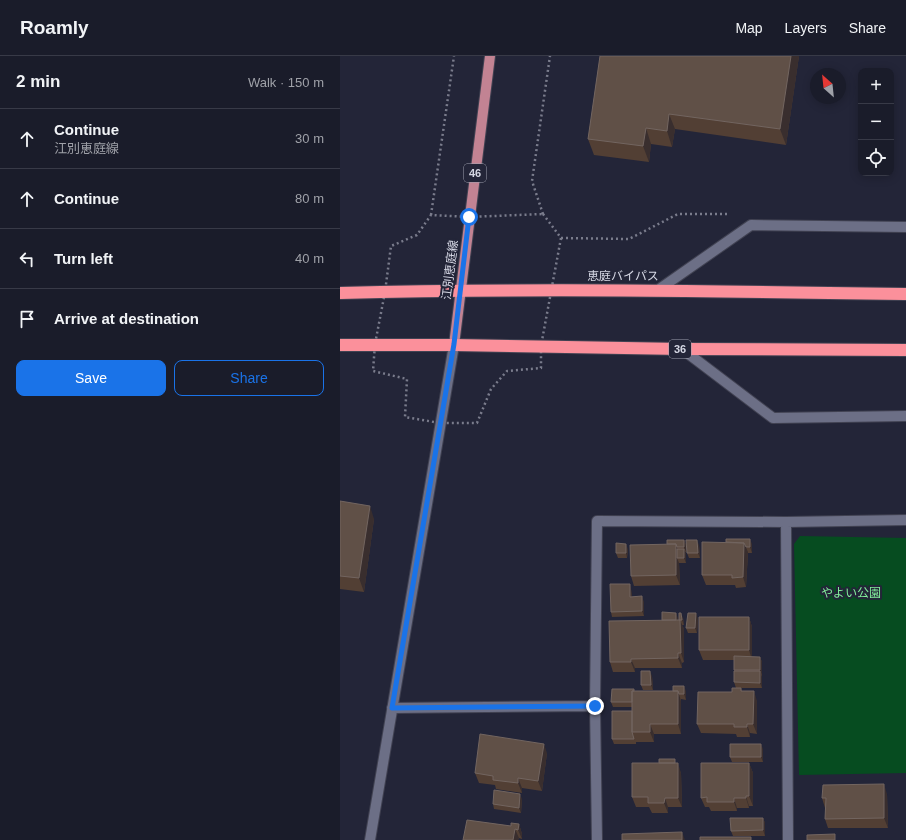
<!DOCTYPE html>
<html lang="en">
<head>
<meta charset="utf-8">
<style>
  :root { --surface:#1a1c2a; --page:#272936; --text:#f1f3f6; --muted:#9fa1a8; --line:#383a47; --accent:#1a73e8 }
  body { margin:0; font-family:Arial,"Noto Sans JP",sans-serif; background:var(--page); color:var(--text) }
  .controls { position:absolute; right:12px; top:12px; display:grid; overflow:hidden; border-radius:8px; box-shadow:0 2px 10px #0003 }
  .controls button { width:36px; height:36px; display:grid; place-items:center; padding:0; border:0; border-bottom:1px solid var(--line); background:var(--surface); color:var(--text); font:20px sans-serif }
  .compass { position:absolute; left:470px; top:12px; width:36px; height:36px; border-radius:50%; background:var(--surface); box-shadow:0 2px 10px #0003; rotate:333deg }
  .stop { position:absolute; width:12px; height:12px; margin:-9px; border:3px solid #1a73e8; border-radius:50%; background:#fff }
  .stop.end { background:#1a73e8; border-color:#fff; box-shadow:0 1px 4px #0008 }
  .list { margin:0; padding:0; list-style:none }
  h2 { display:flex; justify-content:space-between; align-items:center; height:52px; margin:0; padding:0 16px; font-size:17px }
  h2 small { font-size:13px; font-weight:400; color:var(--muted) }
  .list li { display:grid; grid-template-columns:26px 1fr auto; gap:12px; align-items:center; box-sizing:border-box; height:60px; padding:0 16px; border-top:1px solid var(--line) }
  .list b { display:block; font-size:15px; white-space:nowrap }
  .list p { margin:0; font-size:13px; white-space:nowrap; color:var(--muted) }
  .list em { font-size:13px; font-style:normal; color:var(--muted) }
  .actions { display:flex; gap:8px; padding:12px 16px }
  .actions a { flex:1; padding:9px 0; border:1px solid var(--accent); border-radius:8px; text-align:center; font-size:14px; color:var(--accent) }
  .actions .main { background:var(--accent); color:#fff }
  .icon { flex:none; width:22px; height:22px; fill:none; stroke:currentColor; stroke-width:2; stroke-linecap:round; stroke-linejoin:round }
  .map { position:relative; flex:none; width:566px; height:784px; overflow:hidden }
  header { display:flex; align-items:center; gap:24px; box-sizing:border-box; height:56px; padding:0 20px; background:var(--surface); border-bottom:1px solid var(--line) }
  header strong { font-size:19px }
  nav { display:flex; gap:22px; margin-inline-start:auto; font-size:14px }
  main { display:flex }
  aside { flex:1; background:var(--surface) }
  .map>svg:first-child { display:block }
  .green { fill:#064c20 }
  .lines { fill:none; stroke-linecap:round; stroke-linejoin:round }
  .minor-casing { stroke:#414252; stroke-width:12 }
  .major-casing { stroke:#414252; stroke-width:12 }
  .highway-casing { stroke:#414252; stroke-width:14 }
  .path { stroke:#7a7c8c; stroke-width:2.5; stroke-dasharray:2 3; stroke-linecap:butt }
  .minor { stroke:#6c6f86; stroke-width:10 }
  .major { stroke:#c28393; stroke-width:10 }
  .highway { stroke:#fb909b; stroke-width:12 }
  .wall { fill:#523f34 }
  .shaded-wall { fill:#392e2e }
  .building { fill:#605047; stroke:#726560 }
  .route { stroke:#1a73e8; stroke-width:5 }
  .labels { text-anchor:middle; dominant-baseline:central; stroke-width:4; stroke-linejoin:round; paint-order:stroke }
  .shield { fill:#232538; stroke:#a0a2b0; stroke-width:1 }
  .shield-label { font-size:11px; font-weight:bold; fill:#d5d7e4 }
  .street-label { font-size:12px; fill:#d5d7e4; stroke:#232538 }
  .park-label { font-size:12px; fill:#83ef9c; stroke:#232538 }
</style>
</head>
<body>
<header>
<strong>Roamly</strong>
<nav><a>Map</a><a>Layers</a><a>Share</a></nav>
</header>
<main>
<aside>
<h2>2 min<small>Walk · 150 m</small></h2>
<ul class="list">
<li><svg class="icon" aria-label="ahead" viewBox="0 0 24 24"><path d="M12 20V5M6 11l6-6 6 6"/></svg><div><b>Continue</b><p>江別恵庭線</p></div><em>30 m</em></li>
<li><svg class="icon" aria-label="ahead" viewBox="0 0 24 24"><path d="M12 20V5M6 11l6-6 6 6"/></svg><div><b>Continue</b></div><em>80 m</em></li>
<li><svg class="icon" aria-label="left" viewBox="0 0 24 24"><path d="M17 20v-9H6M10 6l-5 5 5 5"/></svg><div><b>Turn left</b></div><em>40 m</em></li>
<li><svg class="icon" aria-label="arrive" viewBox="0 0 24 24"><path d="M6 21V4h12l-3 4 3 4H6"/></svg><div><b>Arrive at destination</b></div></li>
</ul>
<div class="actions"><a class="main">Save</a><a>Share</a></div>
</aside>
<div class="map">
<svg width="566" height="784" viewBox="0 0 566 784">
  <rect width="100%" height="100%" fill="#232538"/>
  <path class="green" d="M460 480 566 482V717L459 719 454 488Z"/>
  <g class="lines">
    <defs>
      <path id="minor" d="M318 234 411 169 566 171
        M342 293 433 362 566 360
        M446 466 448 784
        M52 652 255 650
        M30 784 114 289
        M257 784 255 650 257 465 446 466 566 464"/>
      <path id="major" d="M114 289 150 0"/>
      <path id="highway" d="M0 237C189 232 377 235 566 238
        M0 289H114L342 293 566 294"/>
    </defs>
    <use href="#minor" class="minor-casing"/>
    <use href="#major" class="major-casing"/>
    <use href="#highway" class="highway-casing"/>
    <path class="path" d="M203 158 221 182 201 290V312L167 315 151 333 137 367H100L65 361 67 323 33 315 35 288 45 236 51 190 77 179 91 159 129 161Z
      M203 158 192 125 210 0
      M91 159 114 0
      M221 182 289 183 338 158H388"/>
    <use href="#minor" class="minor"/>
    <use href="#major" class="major"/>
    <use href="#highway" class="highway"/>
  </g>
  <path class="wall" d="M260 0H459L446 89 335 73 332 91 311 88 309 106 254 99 248 83Z
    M0 445 34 463 24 536 0 533Z
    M344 484 346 489V496H345L346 498V507H339L340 529 294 530 291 520Z
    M412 488V497H408L406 531 396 532 395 529H366L362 519Z
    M359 489 360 502H349L347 497Z
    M288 493 287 502H278L276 497Z
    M291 533 292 541 304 546V560L272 561 271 556Z
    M409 561 412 571V601H420L422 606V632H401L402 635 417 645V678L410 677V681H397L396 678 361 677 357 668 392 636 396 632 394 626V604H363L359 594Z
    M338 562V564L343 562 344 569H342L344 573V606L342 607V612H295V616H273L270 606 322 564Z
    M358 563 357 577H348L346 572Z
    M312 620 313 634H303L301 629Z
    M295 635H346V644L341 643V678H314V686H296V688H274L272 683 292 655V651H273L271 646Z
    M423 693V706H392L390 701Z
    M207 697 202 735 182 732V737L156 733 155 729 139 727 135 717Z
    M336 707 341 717 342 751H328V757H312L309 751H296L292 741Z
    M409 707 413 717V750H409V752H397V755H371L369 751H365L361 742Z
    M547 738 548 772H488L485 763V752L482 742Z
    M182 743 181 757 154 753 153 748Z
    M423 762 425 767V780H393L391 775Z
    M179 768 182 778V783L179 782 178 784H123Z"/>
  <path class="shaded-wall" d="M451 0H459L446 89 440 73Z
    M329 58 335 73 332 91 327 75Z
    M306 72 311 88 309 106 303 90Z
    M30 450 34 463 24 536 19 522Z
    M410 483 412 488V497L410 491Z
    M344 484 346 489V496L344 491Z
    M357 484 359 489 360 502 358 497Z
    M404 487 408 496 406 531 403 521Z
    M286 488 288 493 287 502 286 497Z
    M336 488 339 498 337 502 339 507 340 529 336 519Z
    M344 493 346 498V507L344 502Z
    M290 528 291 533 292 546 290 541Z
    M302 540 304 546V560L302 555Z
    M336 557 338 562 337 573 335 567Z
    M341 557 343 562 344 569 342 564Z
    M356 557 358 563 357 577 355 572Z
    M409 561 412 571V604L409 594Z
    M340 564 344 573V606L341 597Z
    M338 597 342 607V612L338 602Z
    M420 601 422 606V619L420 614Z
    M291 603 295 612V616L291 606Z
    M310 615 312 620 313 634 311 629Z
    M420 615 422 621V632L420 627Z
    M344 630 346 635V644L344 638Z
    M338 635 341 645V678L338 668Z
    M414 635 417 645V678L413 668Z
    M310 668 314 678V686L310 676Z
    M407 668 410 677V681L407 671Z
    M204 688 207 697 202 735 198 725Z
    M421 688 423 693V706L421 701Z
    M338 707 341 717 342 751 338 742Z
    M409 707 413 717V750L409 740Z
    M178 722 182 732V737L178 727Z
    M544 728 547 738 548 772 544 762Z
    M180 738 182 743 181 757 179 752Z
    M406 740 409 750V752L406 742Z
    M325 742 328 751V757L324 747Z
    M394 742 397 752V755L394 746Z
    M423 762 425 767V780L423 774Z
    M179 768 182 778V783L178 774Z
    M175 773 179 782 178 784H173Z
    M342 776 345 784H342Z"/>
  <path class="building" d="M260 0H451L440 73 329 58 327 75 306 72 303 90 248 83Z
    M0 445 30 450 19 522 0 520Z
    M386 483H410V491H406L404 487 386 486Z
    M327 484H344V491H337L336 488H327Z
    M346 484H357L358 497H347Z
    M362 486 404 487 403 521 392 522V519H362Z
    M276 487 286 488V497H276Z
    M336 488V519L291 520 290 489Z
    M337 493H344V502H337Z
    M270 528H290V541L302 540V555L271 556Z
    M322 556 336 557V564H322Z
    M339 557H341L342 564H339Z
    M348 557H356L355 572H346Z
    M359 561H409V594H359Z
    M340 564 341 597H338V602L291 603V606H270L269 565Z
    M394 600 420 601V614H394Z
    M301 615H310L311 629H301Z
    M394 615H420V627L394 626Z
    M333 630H344V638H339L338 635H333Z
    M392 632H401V635H414L413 668H407V671H394V668H357L358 636H392Z
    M272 633H294V635H292V646H271Z
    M292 635H338V668H310V676H292Z
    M272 655H292V676L294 683H272Z
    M140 678 204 688 198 725 178 722V727L153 724V720L135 717Z
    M390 688H421V701H390Z
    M319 703H335V707H319Z
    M292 707H338V742H325L324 747H308V741H292Z
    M361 707H409V740H406V742H394V746H367V741L361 742Z
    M544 728V762L485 763 486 742H482L483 729Z
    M154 734 180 738 179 752 153 748Z
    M390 762H423V774L391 775Z
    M127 764 171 770V767L179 768 178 774 175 773 173 784H123Z
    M342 776V784H282V778Z
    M495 778V784H467V779Z
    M360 781H411V784H360Z"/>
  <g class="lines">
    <path class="route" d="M129 161 114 288 52 652 255 650"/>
  </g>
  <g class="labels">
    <g class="shield">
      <rect x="124" y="108" width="22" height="18" rx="3"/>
      <rect x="329" y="284" width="22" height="18" rx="3"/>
    </g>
    <g class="shield-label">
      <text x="135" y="117">46</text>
      <text x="340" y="293">36</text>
    </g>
    <g class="street-label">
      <text transform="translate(110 214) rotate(-83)">江別恵庭線</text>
      <text x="283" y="220">恵庭バイパス</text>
    </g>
    <g class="park-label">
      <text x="511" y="537">やよい公園</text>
    </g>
  </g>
</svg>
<div class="controls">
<button>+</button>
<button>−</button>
<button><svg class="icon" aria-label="locate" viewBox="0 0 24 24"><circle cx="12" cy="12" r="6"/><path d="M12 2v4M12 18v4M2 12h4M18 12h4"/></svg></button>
</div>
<svg class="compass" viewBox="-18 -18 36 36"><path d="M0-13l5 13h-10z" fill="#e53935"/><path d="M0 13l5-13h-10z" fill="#9fa1a8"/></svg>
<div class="stop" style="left:129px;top:161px"></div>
<div class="stop end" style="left:255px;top:650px"></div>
</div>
</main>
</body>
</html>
